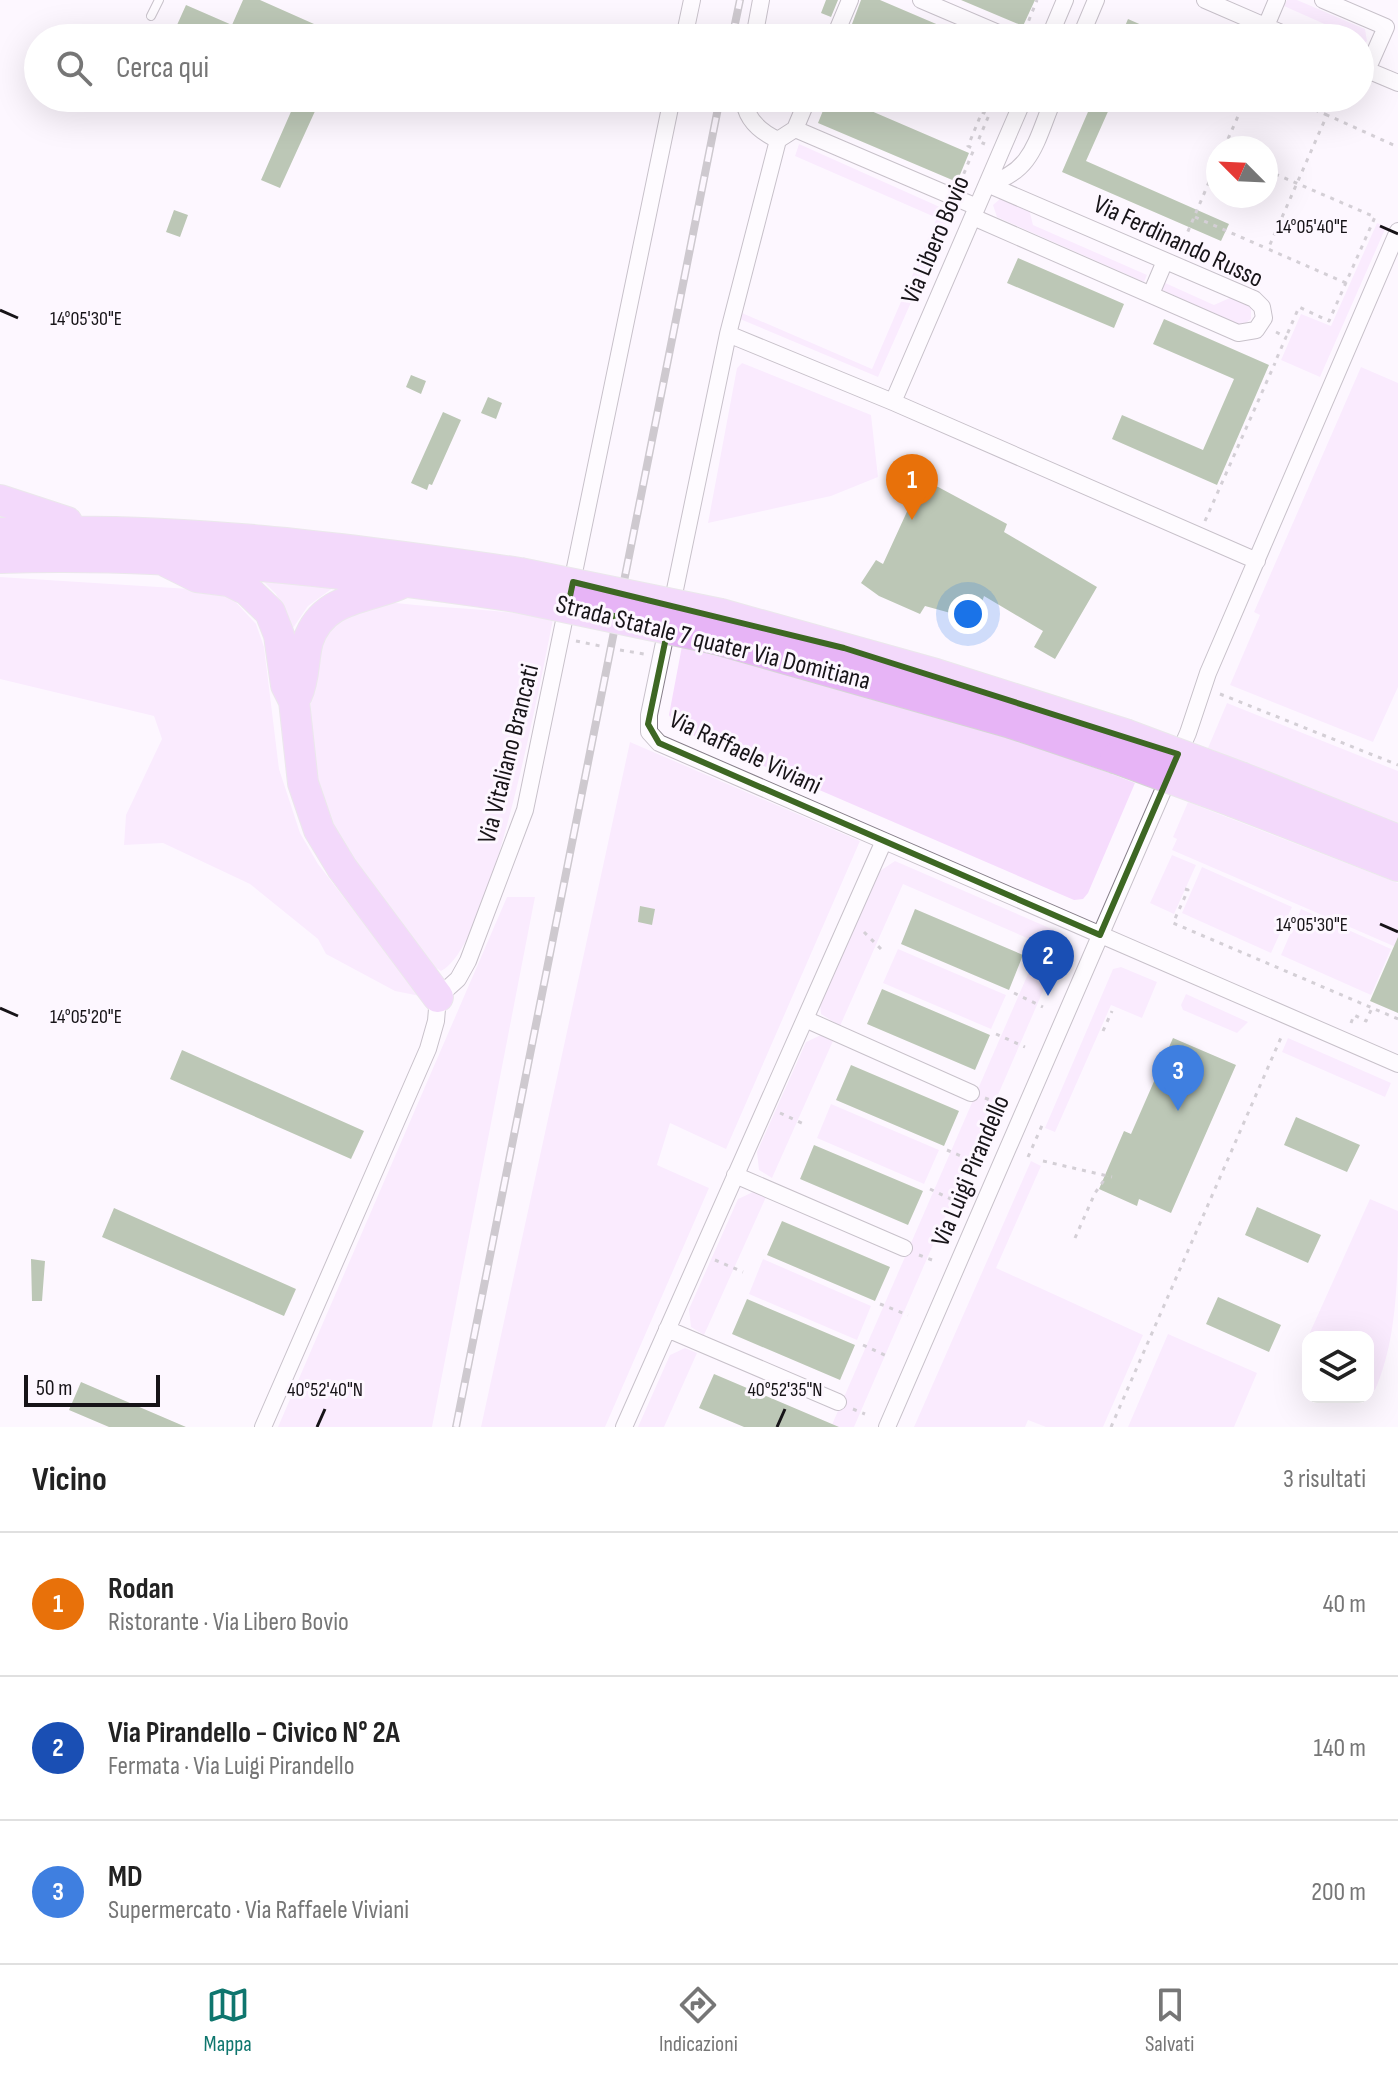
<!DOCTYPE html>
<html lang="it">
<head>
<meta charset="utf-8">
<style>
  :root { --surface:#fff; --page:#f6f6f6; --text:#222; --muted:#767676; --line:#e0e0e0; --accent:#0f766e }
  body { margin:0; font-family:"Sofia Sans Condensed",sans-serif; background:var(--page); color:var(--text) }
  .controls { position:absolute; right:24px; bottom:24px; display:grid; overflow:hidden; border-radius:16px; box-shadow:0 8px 32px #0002 }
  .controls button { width:72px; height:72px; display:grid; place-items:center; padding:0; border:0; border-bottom:2px solid var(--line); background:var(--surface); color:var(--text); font:40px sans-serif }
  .compass { position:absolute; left:1206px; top:136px; width:72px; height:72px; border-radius:50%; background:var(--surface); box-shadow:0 8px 32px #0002; rotate:294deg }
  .scale { position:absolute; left:24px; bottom:20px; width:136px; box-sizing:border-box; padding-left:8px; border:4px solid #171418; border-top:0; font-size:22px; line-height:28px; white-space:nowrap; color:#171418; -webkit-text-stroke:6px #fdf7ff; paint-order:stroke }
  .you { position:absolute; left:968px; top:614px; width:28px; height:28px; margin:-20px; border:6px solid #fff; border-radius:50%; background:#1a73e8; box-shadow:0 0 0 12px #1a73e833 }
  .badge { display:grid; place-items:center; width:52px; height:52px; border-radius:50%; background:var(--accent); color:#fff; font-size:26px; font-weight:700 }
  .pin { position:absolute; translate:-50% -66px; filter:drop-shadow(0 2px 4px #0008) }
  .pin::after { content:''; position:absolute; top:42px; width:28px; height:24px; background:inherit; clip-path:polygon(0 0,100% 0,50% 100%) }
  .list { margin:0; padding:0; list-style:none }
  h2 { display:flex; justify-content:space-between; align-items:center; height:104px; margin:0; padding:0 32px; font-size:34px }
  h2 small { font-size:26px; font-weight:400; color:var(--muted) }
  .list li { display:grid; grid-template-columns:52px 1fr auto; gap:24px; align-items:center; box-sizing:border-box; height:144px; padding:0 32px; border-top:2px solid var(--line) }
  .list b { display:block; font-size:30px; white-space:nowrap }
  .list p { margin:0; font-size:26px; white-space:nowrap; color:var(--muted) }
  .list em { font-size:26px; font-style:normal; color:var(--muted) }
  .icon { flex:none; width:44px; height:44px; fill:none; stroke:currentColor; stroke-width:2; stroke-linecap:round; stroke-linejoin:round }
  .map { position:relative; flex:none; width:1398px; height:1427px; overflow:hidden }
  .search { position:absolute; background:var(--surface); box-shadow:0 8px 32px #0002; left:24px; right:24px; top:24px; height:88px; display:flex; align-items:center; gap:20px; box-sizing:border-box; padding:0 28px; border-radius:44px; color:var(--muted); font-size:30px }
  .sheet { height:536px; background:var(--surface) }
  nav { display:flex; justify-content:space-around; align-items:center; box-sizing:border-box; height:112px; border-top:2px solid var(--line); background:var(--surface); font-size:22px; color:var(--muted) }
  nav a { display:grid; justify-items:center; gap:4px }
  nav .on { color:var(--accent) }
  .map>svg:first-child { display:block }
  .green { fill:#f6dcfd }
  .building { fill:#6e8d5d }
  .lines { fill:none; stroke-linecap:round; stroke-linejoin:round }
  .lane-casing { stroke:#877f8a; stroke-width:10 }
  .street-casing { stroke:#877f8a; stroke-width:18 }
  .highway-casing { stroke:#d5d5d5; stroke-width:32 }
  .path { stroke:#a29ea4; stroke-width:3; stroke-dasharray:4 6; stroke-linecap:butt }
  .lane { stroke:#fff; stroke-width:8 }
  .street { stroke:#fff; stroke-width:16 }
  .highway { stroke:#e7b4f6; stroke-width:30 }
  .rail-casing { stroke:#959096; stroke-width:8 }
  .rail { stroke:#fdf7ff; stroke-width:5; stroke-dasharray:15; stroke-linecap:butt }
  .highway-bridge-casing { stroke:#d5d5d5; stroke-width:32; stroke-linecap:butt }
  .highway-bridge { stroke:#e7b4f6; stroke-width:30 }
  .marked { fill:none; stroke:#3d6723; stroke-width:6; stroke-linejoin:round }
  .ticks { fill:none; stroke:#171418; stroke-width:3 }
  .labels { text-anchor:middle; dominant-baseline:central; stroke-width:6; stroke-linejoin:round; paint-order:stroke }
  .street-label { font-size:26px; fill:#171418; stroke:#fdf7ff }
  .ticks-label { font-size:20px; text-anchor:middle; fill:#171418; stroke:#fdf7ff; stroke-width:6; stroke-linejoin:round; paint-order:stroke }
</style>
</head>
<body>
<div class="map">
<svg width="1398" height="1427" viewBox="0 0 1398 1427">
  <rect width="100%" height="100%" fill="#fdf7ff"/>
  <path class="green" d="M1287 0H1297L1365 29 1367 41 1360 47V38H1346L1347 34 1284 6Z
    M799 144 951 212 878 377 740 319 742 313 872 369 937 218 795 156Z
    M1001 198 1029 209 1033 225 1147 275 1144 282 997 217 993 205Z
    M1377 223 1386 227 1320 377 1281 360 1301 314 1331 326Z
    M1163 282 1214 305 1232 297 1251 305V319L1242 326 1160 289Z
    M742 363 871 415 878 477 831 496 708 523 737 368Z
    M1361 367 1398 383V687L1373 742 1230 685 1260 615 1254 612Z
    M0 577 206 590 230 596 256 624 264 647 279 769 300 833 318 864 420 996 395 991 326 954 318 939 250 884 163 843 124 845 126 815 162 739 154 716 0 679Z
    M262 580 334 587 308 606 293 628 276 594Z
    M388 602C443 609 499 608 553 619 541 680 491 948 441 971L433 966 335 835 321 799 312 756 310 687 324 629 340 614Z
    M682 646C836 682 989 726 1135 783L1088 893 1083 899 1074 900 676 728 669 715Z
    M1227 703 1398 771V825L1208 748Z
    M630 742 860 841 726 1149 670 1123 657 1165 709 1188 605 1427H481Z
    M1188 802 1398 883V948L1172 850 1177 839 1173 837Z
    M1172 855 1196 865 1174 914 1150 903Z
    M895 861 1061 933 1066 938 854 1427H831L1041 944 903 884 840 1026 821 1014 820 1004 880 871Z
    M1202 867 1292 907 1271 953 1182 913Z
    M507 897H535L432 1427H278Z
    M1301 909 1391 949 1371 995 1281 955Z
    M898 949 1006 995 991 1029 883 983Z
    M1121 967 1157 982 1142 1018 1111 1005 1055 1132 1045 1128 1113 969Z
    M1186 994 1248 1022 1237 1033 1183 1010 1181 1005Z
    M821 1035 833 1041 772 1178 759 1170 757 1152 806 1042Z
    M1288 1038 1391 1083 1385 1097 1282 1052Z
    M831 1104 939 1150 924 1184 817 1138Z
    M1031 1161 1041 1166 996 1268 1143 1335 1103 1427H1046L1028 1420 1025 1427H914Z
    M753 1192 766 1197 704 1335 691 1327 689 1309 738 1199Z
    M1370 1199 1398 1211C1398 1271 1398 1339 1375 1390L1368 1392V1337H1308V1366L1303 1348Z
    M763 1259 871 1306 857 1340 749 1294Z
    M1168 1334 1257 1373 1234 1427H1128Z
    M685 1348 697 1353 664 1427H638L670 1355Z"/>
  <path class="building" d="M243 0H260L314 24 308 38H207L177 25 186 5 232 25Z
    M826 0H838L831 17 821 13Z
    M861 0H880L969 38H884L852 24Z
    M961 0H1035L1023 26Z
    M1128 19 1171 38H1120Z
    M297 98H321L280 188 261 180Z
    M828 98H841L969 153 957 182 818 123Z
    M1094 98H1114L1086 161 1229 224 1221 241 1062 172Z
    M174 210 188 215 180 237 166 232Z
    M1018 258 1124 304 1114 328 1007 283Z
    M1164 319 1269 365 1217 485 1112 439 1122 415 1203 450 1234 379 1153 344Z
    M411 375 426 381 421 394 406 387Z
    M488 397 502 403 496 419 481 413Z
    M443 412 461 420 432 485 429 484 427 490 411 483Z
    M927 481 1007 524 1004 532 1097 587 1055 659 1034 647 1043 631 984 596 976 620 925 606 920 614 879 596 861 583 876 560 883 564 916 492 920 493Z
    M640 906 655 909 652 925 638 922Z
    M915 909 1023 955 1009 990 901 944Z
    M1398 937V1013L1370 1001Z
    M882 989 990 1035 975 1070 867 1024Z
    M1173 1038 1236 1065 1171 1213 1139 1199 1137 1206 1099 1189 1124 1131 1131 1134Z
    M182 1050 364 1131 351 1159 170 1079Z
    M851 1065 959 1111 944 1146 836 1100Z
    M1296 1117 1360 1145 1347 1172 1284 1145Z
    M814 1145 923 1191 908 1225 800 1179Z
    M1257 1207 1321 1235 1308 1263 1245 1235Z
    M114 1208 296 1289 284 1316 102 1237Z
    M782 1221 890 1267 875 1301 767 1255Z
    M31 1259 45 1261 42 1301H32Z
    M1218 1297 1281 1325 1269 1352 1206 1324Z
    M747 1299 855 1345 840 1380 732 1334Z
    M714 1374 839 1427H744L699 1408Z
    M81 1382 186 1427H109L69 1410Z"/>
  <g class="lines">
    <defs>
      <path id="lane" d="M151 16 159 0"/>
      <path id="street" d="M921 0 1010 38
        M1205 0 1293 38
        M1323 0 1386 27 1367 70
        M1266 26 1277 0
        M684 38 692 0
        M754 38 761 0
        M834 38 850 0
        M1049 38 1065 0
        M1080 38 1096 0
        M1360 67 1398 83
        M744 98C745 119 761 132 778 140
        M808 98 795 129 977 207
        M795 129 778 140 728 334 649 715V732L659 743 1398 1064
        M987 184C1034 172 1036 139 1054 98
        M973 217 1238 333 1256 330 1264 318 1262 307 1254 299 987 184
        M1151 294 1165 261
        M728 334 893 402 1257 561
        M893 402 1024 98
        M805 1019 971 1093
        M735 1175 904 1248
        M667 1329 838 1402
        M263 1427 428 1049 436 1021 438 997 458 979 468 961 525 810 672 98
        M624 1427 883 843
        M887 1427 1188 733 1208 673 1398 231"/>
      <path id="highway" d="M0 500 67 522
        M0 533C174 525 349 548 520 573
        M0 558C173 552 345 572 516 597
        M163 560 197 577 229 581 247 590 270 612 279 635 286 685 294 701 303 783 319 830 342 868 438 997
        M721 614 936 674 1125 734
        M716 639 1008 722 1115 758
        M297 695C305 678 303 659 308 641 322 598 364 599 398 585
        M1243 778 1398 840
        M1234 802 1398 866"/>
    </defs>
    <use href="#lane" class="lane-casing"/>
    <use href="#street" class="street-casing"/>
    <use href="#highway" class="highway-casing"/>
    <path class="path" d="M719 30 737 34
      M1025 30 1037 0
      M1287 98 1327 115
      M1224 148 1246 98
      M1266 170 1375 217 1329 321 1299 307 1286 337
      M960 183 974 149 968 146 982 112 989 115 978 141 985 144
      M1195 217 1268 249
      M1180 250 1218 161
      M1346 283 1268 249 1327 115 1398 147
      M1276 332 1286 337 1276 360
      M1205 521 1275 363
      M576 641 600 646
      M620 650 644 654
      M1220 694 1398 765
      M1185 889 1188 890 1173 923 1398 1019
      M864 932 881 949
      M1014 993 1043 1007
      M1351 1023 1354 1015 1366 1021 1372 1008
      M1103 1031 1112 1011
      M996 1034 1025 1047
      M985 1098 1000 1104
      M780 1113 806 1125
      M947 1150 975 1162
      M1028 1157 1044 1121
      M1043 1161 1112 1177
      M930 1189 957 1202
      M1075 1238 1095 1193 1107 1176
      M919 1255 932 1260
      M715 1260 743 1272
      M880 1304 908 1315
      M863 1345 889 1357
      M853 1409 865 1414
      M1111 1427 1283 1033"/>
    <use href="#lane" class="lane"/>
    <use href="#street" class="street"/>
    <use href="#highway" class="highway"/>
    <defs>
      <path id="rail" d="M732 38 740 0
        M456 1427 720 98"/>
    </defs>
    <use href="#rail" class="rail-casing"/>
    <use href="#rail" class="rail"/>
    <defs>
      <path id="highway-bridge" d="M520 573 721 614
        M516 597 716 639
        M1125 734 1243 778
        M1115 758 1234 802"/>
    </defs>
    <use href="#highway-bridge" class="highway-bridge-casing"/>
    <use href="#highway-bridge" class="highway-bridge"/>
  </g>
  <path d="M0 0H1398V1427H0ZM573 582 844 648 1178 754 1100 935 659 743 648 724 668 628 568 606Z" fill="#fdf7ff" fill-opacity=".55" fill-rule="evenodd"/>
  <path class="marked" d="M573 582 844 648 1178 754 1100 935 659 743 648 724 668 628 568 606Z"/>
  <path class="ticks" d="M1380 226 1398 234M0 310 18 318M1380 924 1398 932M0 1008 18 1016M317 1427 325 1409M777 1427 785 1409"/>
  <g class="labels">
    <g class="street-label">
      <text transform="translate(936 240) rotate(-67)">Via Libero Bovio</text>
      <text transform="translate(1178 242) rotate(25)">Via Ferdinando Russo</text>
      <text transform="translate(713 643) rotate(14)">Strada Statale 7 quater Via Domitiana</text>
      <text transform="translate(745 753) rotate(25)">Via Raffaele Viviani</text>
      <text transform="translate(509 754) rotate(-76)">Via Vitaliano Brancati</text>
      <text transform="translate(971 1171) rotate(-67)">Via Luigi Pirandello</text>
    </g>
  </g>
  <g class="ticks-label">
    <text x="1312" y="233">14°05'40"E</text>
    <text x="86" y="325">14°05'30"E</text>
    <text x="1312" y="931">14°05'30"E</text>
    <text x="86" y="1023">14°05'20"E</text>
    <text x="325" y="1396">40°52'40"N</text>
    <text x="785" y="1396">40°52'35"N</text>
  </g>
</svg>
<div class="controls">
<button><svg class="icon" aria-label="layers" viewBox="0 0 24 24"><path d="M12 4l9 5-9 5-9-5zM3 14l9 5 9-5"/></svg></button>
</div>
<svg class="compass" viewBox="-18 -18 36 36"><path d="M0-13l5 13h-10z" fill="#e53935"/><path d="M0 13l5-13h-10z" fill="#767676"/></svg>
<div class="scale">50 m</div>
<div class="you"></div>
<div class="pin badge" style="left:912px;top:520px;background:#e8710a">1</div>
<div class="pin badge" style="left:1048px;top:996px;background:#1a4fb4">2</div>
<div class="pin badge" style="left:1178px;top:1111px;background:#3f7fe0">3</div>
<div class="search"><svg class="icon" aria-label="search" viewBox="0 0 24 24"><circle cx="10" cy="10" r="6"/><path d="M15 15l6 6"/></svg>Cerca qui</div>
</div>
<section class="sheet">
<h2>Vicino<small>3 risultati</small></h2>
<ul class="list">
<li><span class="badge" style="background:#e8710a">1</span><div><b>Rodan</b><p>Ristorante · Via Libero Bovio</p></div><em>40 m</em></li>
<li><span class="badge" style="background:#1a4fb4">2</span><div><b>Via Pirandello - Civico N° 2A</b><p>Fermata · Via Luigi Pirandello</p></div><em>140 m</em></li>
<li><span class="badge" style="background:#3f7fe0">3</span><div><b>MD</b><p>Supermercato · Via Raffaele Viviani</p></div><em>200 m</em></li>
</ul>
</section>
<nav>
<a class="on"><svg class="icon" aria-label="map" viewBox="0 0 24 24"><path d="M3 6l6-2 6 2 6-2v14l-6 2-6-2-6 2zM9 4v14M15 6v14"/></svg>Mappa</a>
<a><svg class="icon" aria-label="directions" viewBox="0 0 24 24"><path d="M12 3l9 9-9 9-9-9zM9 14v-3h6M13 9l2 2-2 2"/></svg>Indicazioni</a>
<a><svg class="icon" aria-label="saved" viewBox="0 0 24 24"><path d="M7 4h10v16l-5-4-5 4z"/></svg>Salvati</a>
</nav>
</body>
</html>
